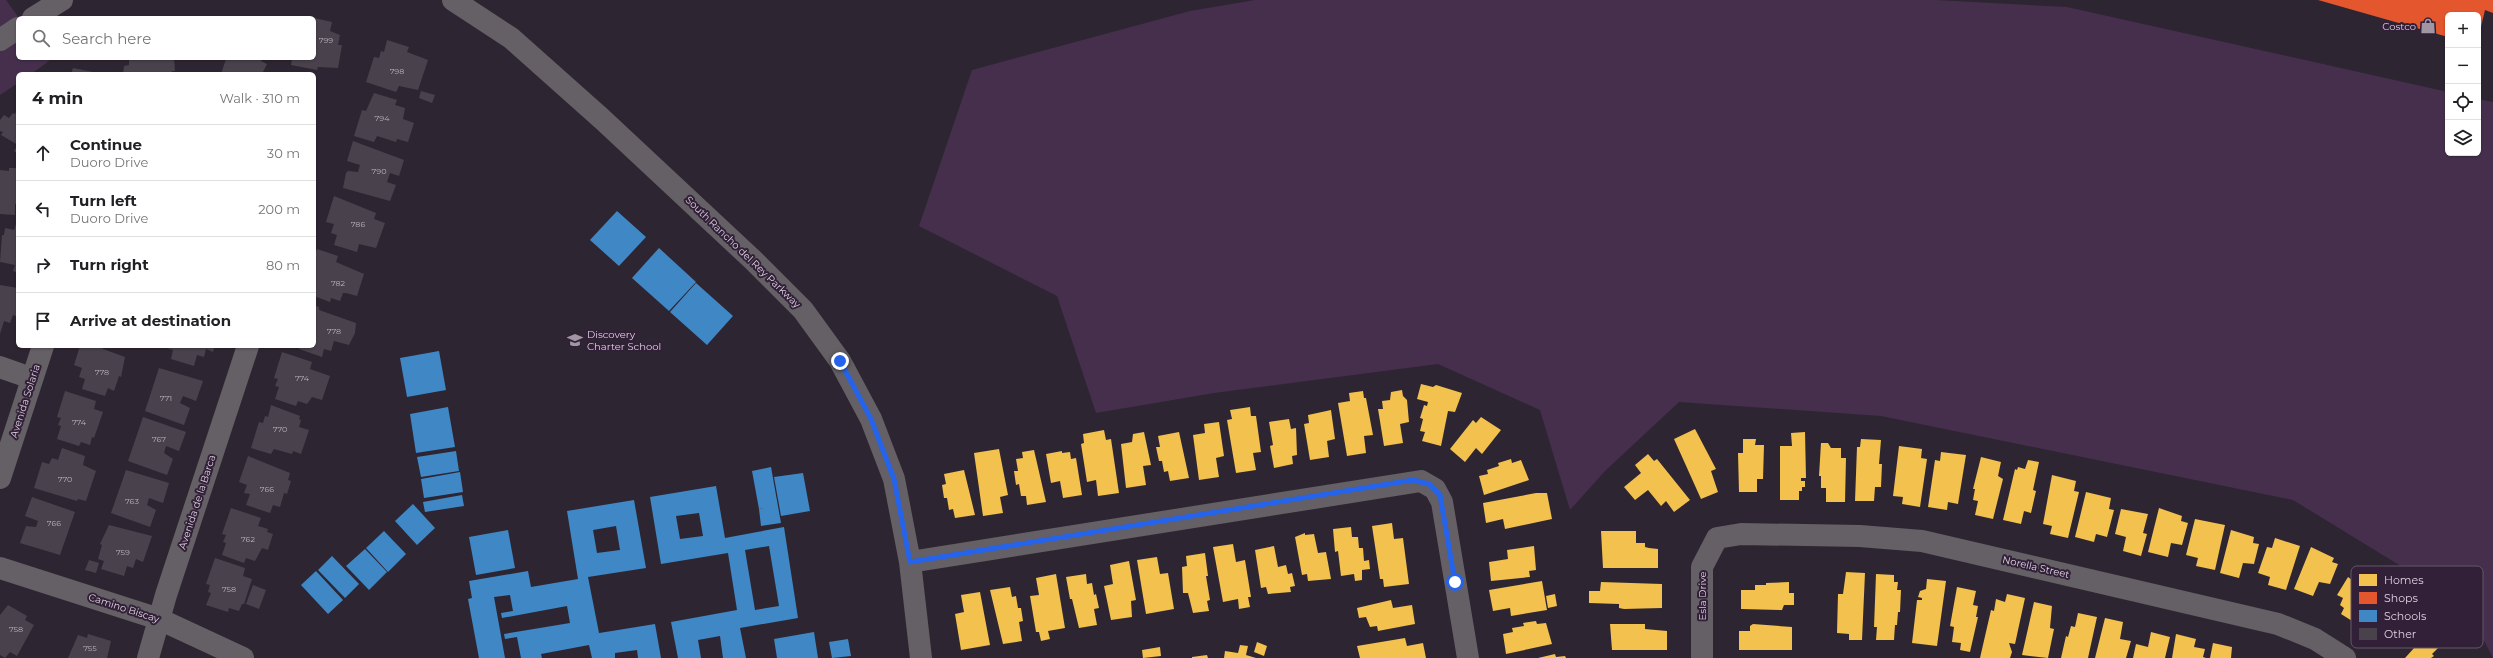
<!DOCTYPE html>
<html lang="en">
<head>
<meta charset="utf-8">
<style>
  :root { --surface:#fff; --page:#f2f2f2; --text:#202124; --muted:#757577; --line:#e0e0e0 }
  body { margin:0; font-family:Montserrat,sans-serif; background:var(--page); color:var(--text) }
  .controls { position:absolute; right:12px; top:12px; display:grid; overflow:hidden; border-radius:6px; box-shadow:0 1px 3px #0004 }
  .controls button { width:36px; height:36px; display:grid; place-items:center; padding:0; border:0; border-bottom:1px solid var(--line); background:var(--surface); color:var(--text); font:20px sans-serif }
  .stop { position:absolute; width:12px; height:12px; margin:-9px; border:3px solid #2563eb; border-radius:50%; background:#fff }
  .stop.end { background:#2563eb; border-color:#fff; box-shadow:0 1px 4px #0008 }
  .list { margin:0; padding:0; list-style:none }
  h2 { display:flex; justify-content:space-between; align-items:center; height:52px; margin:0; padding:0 16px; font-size:17px }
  h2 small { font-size:13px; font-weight:400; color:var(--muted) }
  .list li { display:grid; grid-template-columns:26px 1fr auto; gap:12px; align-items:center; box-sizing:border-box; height:56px; padding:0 16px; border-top:1px solid var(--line) }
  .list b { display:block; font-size:15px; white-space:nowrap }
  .list p { margin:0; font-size:13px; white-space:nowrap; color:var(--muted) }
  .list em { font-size:13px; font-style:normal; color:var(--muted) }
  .icon { flex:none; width:22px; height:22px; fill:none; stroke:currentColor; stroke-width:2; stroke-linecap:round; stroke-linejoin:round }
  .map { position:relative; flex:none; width:2493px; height:658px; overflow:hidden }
  .search { position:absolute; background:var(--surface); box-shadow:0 1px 3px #0004; left:16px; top:16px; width:300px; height:44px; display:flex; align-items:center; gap:10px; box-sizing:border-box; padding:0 14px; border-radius:6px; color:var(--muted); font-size:15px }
  .panel { position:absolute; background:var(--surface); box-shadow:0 1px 3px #0004; left:16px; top:72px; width:300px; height:276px; border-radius:6px }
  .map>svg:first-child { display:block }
  .green { fill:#452f4d }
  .homes { fill:#f2c14e }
  .shops { fill:#e4572e }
  .schools { fill:#3f88c5; fill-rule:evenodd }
  .building { fill:#49424c }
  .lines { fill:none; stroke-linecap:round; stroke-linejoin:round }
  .minor { stroke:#646065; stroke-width:22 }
  .route { stroke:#2563eb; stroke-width:5 }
  .labels { text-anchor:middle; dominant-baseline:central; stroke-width:4; stroke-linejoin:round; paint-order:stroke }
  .number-label { font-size:8px; fill:#baafbc }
  .poi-label { font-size:10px; fill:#dfd3e2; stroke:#312037; text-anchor:end }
  .street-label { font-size:10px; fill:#dfd3e2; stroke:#312037 }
  .key { fill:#312037; stroke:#65566a; stroke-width:1 }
  .key-label { font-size:11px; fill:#dfd3e2 }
</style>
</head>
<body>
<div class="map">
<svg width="2493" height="658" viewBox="0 0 2493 658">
  <rect width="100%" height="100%" fill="#2e2532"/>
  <path class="green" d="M0 0H6L19 18 18 58H47L49 61 31 74H18V83L0 95Z
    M1255 0H1936L2067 7 2448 92V153H2478V99L2493 102V658L2466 606 2293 500 1881 416 1679 402 1605 471 1570 510 1540 410 1438 364 1214 393 1096 413 1057 296 919 226 972 70 1190 11Z"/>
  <path class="homes" d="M1421 384 1433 387 1436 385 1462 393 1455 412 1448 411 1441 446 1422 441 1425 432 1420 431 1423 419 1420 418 1424 405 1427 406 1428 402 1417 399Z
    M1402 390 1403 396 1407 400 1409 422 1400 424 1403 443 1384 446 1378 409H1383L1382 401 1390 400 1391 392Z
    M1363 391 1364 398H1366L1373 435 1364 436 1366 453 1347 456 1338 403 1350 401 1349 393Z
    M1250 407 1251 416H1256L1261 452 1253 453 1256 470 1236 473 1227 420 1232 419 1230 410Z
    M1331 410 1335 439 1327 441 1329 457 1310 460 1304 424 1309 423 1308 415Z
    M1481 417 1501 430 1482 454 1476 448 1465 462 1450 449 1473 420 1476 423Z
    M1289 419 1291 429 1296 428 1297 455 1292 456 1293 464 1274 468 1270 446 1273 445 1269 422Z
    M1219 422 1224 456 1216 458 1219 477 1199 480 1193 435 1205 433 1204 424Z
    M1695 429 1716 469 1711 471 1718 492 1701 499 1674 439Z
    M1104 430 1106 440 1111 439 1119 493 1098 496 1096 480 1087 482 1081 444 1084 443 1083 434Z
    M1144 432 1151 465 1143 466 1146 485 1126 488 1121 444 1132 442 1133 434Z
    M1179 432 1189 478 1170 481 1168 471 1164 472 1162 461H1159L1156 447H1160L1158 436Z
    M1805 432 1806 478H1801V481H1805V487H1802V491H1799V500H1780V446H1792L1791 433Z
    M1743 439H1756L1755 445H1764L1763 479H1757V492H1739L1738 453H1743Z
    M1861 439 1881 440 1879 464H1882L1881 487H1875L1874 501H1855L1857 447H1860Z
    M1821 443H1828L1831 448H1841V458H1846L1845 502H1826V488H1821V476H1819Z
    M1899 446 1922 449 1921 458 1927 459 1920 507 1902 504 1903 497 1893 496Z
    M999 449 1008 495 1000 497 1003 513 983 516 974 453Z
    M1034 450 1046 502 1027 505 1026 496H1021L1019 484 1016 485 1014 471H1018L1016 459 1023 458 1022 452Z
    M1062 451V453L1070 452 1071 459 1076 458 1082 495 1063 498 1060 481 1051 483 1046 454Z
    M1941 452 1966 455 1958 504 1948 502 1947 510 1928 507 1935 460 1940 461Z
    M1648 454 1654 461 1657 459 1690 500 1674 512 1666 501 1661 506 1648 490 1635 500 1624 487 1641 473 1635 465Z
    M1981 457 2001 462 1998 476 2003 479 1993 519 1975 515 1978 501 1973 500 1975 489H1973Z
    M1511 459 1512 463 1521 460 1529 480 1484 495 1479 476 1488 474 1487 470 1499 466 1498 463Z
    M2028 460 2039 462 2033 490 2036 491 2031 513 2024 511 2021 524 2003 520 2015 469 2017 470 2018 467 2025 469Z
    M964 470 975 515 955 518 953 509 949 510 947 498H944L942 485 946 484 944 474Z
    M2052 475 2076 481 2074 491 2079 492 2068 538 2050 534 2052 526 2043 524Z
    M2086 492 2111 498 2109 509 2114 510 2107 537 2096 534 2094 542 2075 537Z
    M1536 493H1547L1552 519 1505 529 1503 519 1486 523 1483 503Z
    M2159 508 2182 516 2181 521 2188 523 2182 545 2171 543 2168 557 2148 552Z
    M2121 509 2148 514 2143 533 2147 534 2141 556 2123 551 2126 537 2115 534Z
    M2195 519 2225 525 2215 570 2196 566 2198 558 2186 555Z
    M1392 523 1394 539 1403 538 1409 584 1384 587 1383 579H1380L1372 526Z
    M1351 527 1352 537H1358L1359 548H1363L1364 561 1369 560 1370 569 1362 570V580L1355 581 1354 574 1341 576 1338 551 1335 552 1333 529Z
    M2231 530 2254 537 2253 543 2259 544 2254 564 2243 563 2239 578 2220 573Z
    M1601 531H1636V543H1645V547L1649 548 1658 549V568H1603Z
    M1305 533V535L1314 534 1318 553 1326 552 1331 579 1308 581 1307 574 1302 575 1295 537Z
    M2275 538 2300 546 2286 590 2268 585 2270 577 2258 573 2267 547 2272 548Z
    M1233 544 1236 562 1245 560 1251 597H1248L1250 607 1239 609 1238 599 1223 602 1213 547Z
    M1274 546 1278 567 1286 565 1288 574 1292 573 1295 586 1290 587 1291 592 1268 594 1266 587 1261 588 1255 550Z
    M1534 546 1536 570 1529 571 1530 577 1491 581 1489 562 1508 559 1507 550Z
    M2311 547 2334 558 2332 562 2338 564 2330 584 2319 582 2313 596 2294 589Z
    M1205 553 1208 576H1206L1210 600 1207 601 1209 611 1193 613 1188 593H1183L1182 567 1187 566 1186 556Z
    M1157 557 1160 574 1168 573 1174 609 1146 614 1137 560Z
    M1129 561 1136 600 1131 601 1132 617 1111 620 1104 586 1113 584 1110 565Z
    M2358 570 2381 583 2357 624 2341 614 2344 608 2340 605 2343 598 2337 595 2348 577 2352 580Z
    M1846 572 1865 573 1862 640H1849V634L1837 633 1838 594H1843Z
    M1056 574 1065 628 1048 631 1050 639 1041 641 1039 632H1036L1030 596 1039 595 1036 578Z
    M1086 574 1087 584 1092 583 1094 595 1096 594 1099 608 1094 609 1097 625 1079 628 1072 599H1070L1066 577Z
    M1876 574 1894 575V582H1898L1897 590H1901L1900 612H1898L1897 625H1895L1894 640H1876L1877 627H1874Z
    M1927 579 1946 581 1937 646 1912 643 1917 600H1922V598L1918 597 1920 591 1926 589Z
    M1542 581 1547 610 1511 616 1510 608 1493 611 1489 590Z
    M1601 582 1662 584V608L1624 609 1619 608V604L1589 603V591H1600Z
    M1789 582V593H1794V605H1784L1782 610 1741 609V590H1755V585H1766V583Z
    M1010 587 1012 597 1016 596 1018 608H1021L1023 621 1019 622 1022 641 1003 644 990 590Z
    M1957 587 1976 591 1973 605 1978 606 1976 617H1978L1970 652 1960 650 1961 643 1952 642 1954 627 1950 626Z
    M980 592 990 645 961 650 955 614 964 612 961 595Z
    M1555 594 1557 606 1548 608 1546 596Z
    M2007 594 2025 598 2015 644 2009 643 2012 652 2010 658H1980L1991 610 1994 611 1996 599 2005 602Z
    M1391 600 1393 608 1412 605 1415 624 1378 631 1377 626 1370 627 1366 617 1359 618 1357 608Z
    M2034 602 2052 606 2050 628 2054 629 2048 658 2022 655Z
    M2078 613 2097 617 2088 658H2061L2066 636 2068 637 2071 626 2075 627Z
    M2105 618 2123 622 2120 639 2131 641 2126 658H2095Z
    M1536 621 1537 624 1546 623 1552 644 1506 654 1503 634 1513 632 1512 628 1524 626 1523 623Z
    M2425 621 2446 640 2432 654 2434 656 2431 658H2405L2415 647 2407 639Z
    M1610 624H1645V629L1667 631V650H1612Z
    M1753 624 1792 627V650H1739V631H1750V626Z
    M2151 632 2170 637 2165 658H2133L2136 644 2148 647Z
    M2176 634 2196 639 2194 647 2205 649 2203 657 2206 658H2172Z
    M1405 638 1407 646 1423 643 1426 658H1360L1357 646Z
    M1257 642 1267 646 1264 656 1254 652Z
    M2213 643 2232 647 2231 658H2210Z
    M1240 645 1248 646 1246 655 1256 658H1224L1225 651 1238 653Z
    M1160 647 1161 656 1143 658 1142 650Z
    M1555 654 1556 657 1565 656 1566 658H1538Z
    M1207 655 1208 658H1192V657Z"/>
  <path class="shops" d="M2318 0H2493V13L2485 10 2479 35 2478 15H2448V37Z"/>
  <path class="schools" d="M617 211 646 237 619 266 590 240Z
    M659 248 696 282 669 311 632 278Z
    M696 283 733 316 707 345 670 312Z
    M439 351 446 390 407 397 400 358Z
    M448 407 455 447 416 453 410 414Z
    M456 451 459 471 421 477 417 457Z
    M771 467 781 523 761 526 759 509 772 506 759 509 752 471Z
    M460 472 463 492 424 498 421 479Z
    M803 473 810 511 781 516 774 477Z
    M716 486 725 538 784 527 798 618 740 628 746 658H723L720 636 698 640 701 658H678L671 622 737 610 728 553 661 564 650 497ZM699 513 703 536 680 539 676 516ZM769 546 779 606 755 610 745 550Z
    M462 495 464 506 425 512 423 502Z
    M634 500 646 568 588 577 599 633 587 635 655 624 661 658H638L637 650 615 653V658H592L589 645 541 654 542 658H521L517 637 505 639 504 634 570 623 567 606 502 618 501 613 513 611 510 595 494 597 505 658H479L468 599 472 598 469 581 528 571 531 587 578 579 567 511ZM616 526 620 550 597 553 593 530Z
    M413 504 435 528 417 545 395 521Z
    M508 530 515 568 476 575 469 537Z
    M384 531 406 554 388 572 366 548Z
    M365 549 387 572 369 590 346 566Z
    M332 556 359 584 345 598 318 570Z
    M316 571 343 600 328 614 301 585Z
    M814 632 818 658H777L774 639Z
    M848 639 851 656 832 658 829 642Z"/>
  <path class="building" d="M314 18 332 22 330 31 340 35 338 45H342L338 68 318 67 317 70 291 65 292 58H314Z
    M387 40 409 47 407 52 428 60 418 90 399 86 396 92 366 82 374 57 379 58 381 51 384 52Z
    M129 58H174L175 71H172V74H123L124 66 129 65Z
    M229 58H262L261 61 267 64 263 72 267 74H221L226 59Z
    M73 68 98 73 97 74H71Z
    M421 91 435 95 432 103 419 98Z
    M374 93 397 100 395 105 405 108 403 119 414 123 408 142 397 139 396 142 377 136 374 142 354 136 362 110 366 111Z
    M16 112 18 113V154L14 151 18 145 1 135 3 132 0 131V120L4 115 9 118 13 113 15 114Z
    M353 141 404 160 399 176 390 173 387 182 396 185 390 201 343 188 346 173 348 171 358 172 360 165 347 161Z
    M9 168H18V204H15V215L0 214V170L9 171Z
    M334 196 376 213 374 219 385 223 376 248 359 244 357 252 334 245 337 235 331 233 334 224 326 222Z
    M16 224 18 225V273L13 271 15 265 0 262 2 235H4L5 228 14 230Z
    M317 249 338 256 336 262 364 274 357 296 346 293H343L340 301 331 298 330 302 314 296V256Z
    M0 285 18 288V317L13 315 10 323 4 321 0 334Z
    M314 305 319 307V310L356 323 355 333 349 345 334 341 331 351 324 349 322 357 299 349 300 346H314Z
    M80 346H102L103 349 125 357 121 377 119 376 114 391 108 388 105 396 82 389 85 379 79 377 82 368 74 365Z
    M168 346H215L213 352 206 349 204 357 197 355 194 366 171 359 173 350 167 348Z
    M282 352 312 362 310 369 330 376 322 400 312 397 307 404 298 401 296 406 275 399 279 387 275 386 278 379 274 378Z
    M159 368 203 381 196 401 183 396 180 403 190 408 184 425 145 411Z
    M65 391 96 401 94 409 103 412 94 438 92 437 90 445 81 442 79 446 57 439 61 426 58 425 61 418 57 417Z
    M271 405 300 416 299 419 301 420 299 427 309 430 301 454 293 451 292 454 274 449 271 454 251 448 259 422 263 423 265 416 268 417Z
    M143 417 186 432 179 451 166 446 164 453 173 459 167 475 128 461Z
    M62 448 85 456 83 465 96 471 86 501 78 499 77 501 34 488 42 462 49 464 52 458 58 460Z
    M248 456 290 473 288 480 291 481 287 494 284 493 280 507 273 505 270 513 246 505 250 494 244 493 247 485 239 482Z
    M126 470 169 483 163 503 149 498 147 505 156 510 150 527 111 513Z
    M32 497 75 512 60 555 20 543 26 526 36 527 38 521 25 516Z
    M231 508 261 518 258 526 268 529 267 532 273 534 268 550 262 548 255 561 246 558 244 563 222 555 226 543 223 542 226 535 222 534Z
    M109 525 152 536 143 562 136 559 133 568 127 566 124 576 101 569 104 561 98 559 102 545 100 544Z
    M215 558 245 568 243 576 252 579 244 604H242L239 611 229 608 228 612 206 605 211 593 208 592 210 585 206 584Z
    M89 560 99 563 96 573 85 570Z
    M253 585 266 590 259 609 246 604Z
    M8 605 27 616 25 620 34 625 17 656 10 652 5 658 0 655V615Z
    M88 634 111 641 107 658H68L78 635 87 638Z"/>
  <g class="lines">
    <path class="minor" d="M453 0 511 38 602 119 753 260 803 310 840 361 871 419 894 479 910 562 921 658
      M33 18 62 0
      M0 40 18 28
      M0 367 31 378
      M0 478 43 346
      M910 562 1421 481 1435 489 1442 502 1468 658
      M0 568 159 619 243 658
      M148 658 166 595 248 346
      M1702 658V567L1717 538 1741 534 1860 536 1922 541 2278 624 2315 639 2345 658"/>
  </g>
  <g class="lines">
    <path class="route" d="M840 361 871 419 894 479 910 562 1413 480 1429 484 1440 495 1455 582"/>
  </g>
  <defs>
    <symbol id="shop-bare" viewBox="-9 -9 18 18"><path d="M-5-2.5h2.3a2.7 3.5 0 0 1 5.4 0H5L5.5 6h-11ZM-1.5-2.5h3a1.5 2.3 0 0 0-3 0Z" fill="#a196a4" stroke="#312037" stroke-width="2.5" paint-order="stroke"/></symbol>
    <symbol id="school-bare" viewBox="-9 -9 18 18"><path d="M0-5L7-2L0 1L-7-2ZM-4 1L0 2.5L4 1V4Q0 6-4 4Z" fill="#a196a4" stroke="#312037" stroke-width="2.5" paint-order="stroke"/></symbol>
  </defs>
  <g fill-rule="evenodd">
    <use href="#shop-bare" x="2417" y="15" width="22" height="22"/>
    <use href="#school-bare" x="564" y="329" width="22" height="22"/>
  </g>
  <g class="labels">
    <g class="number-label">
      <text x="326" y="40">799</text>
      <text x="397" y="71">798</text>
      <text x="382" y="118">794</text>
      <text x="379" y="171">790</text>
      <text x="358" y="224">786</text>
      <text x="338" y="283">782</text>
      <text x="334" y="331">778</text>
      <text x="102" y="372">778</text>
      <text x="302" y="378">774</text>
      <text x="166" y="398">771</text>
      <text x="79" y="422">774</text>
      <text x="280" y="429">770</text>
      <text x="159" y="439">767</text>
      <text x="65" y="479">770</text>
      <text x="267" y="489">766</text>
      <text x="132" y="501">763</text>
      <text x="54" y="523">766</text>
      <text x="248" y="539">762</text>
      <text x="123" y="552">759</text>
      <text x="229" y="589">758</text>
      <text x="16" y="629">758</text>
      <text x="90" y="648">755</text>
    </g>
    <g class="poi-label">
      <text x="2416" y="26">Costco</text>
      <text x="587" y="334" text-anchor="start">Discovery<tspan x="587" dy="12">Charter School</tspan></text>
    </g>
    <g class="street-label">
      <text transform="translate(743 252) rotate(44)">South Rancho del Rey Parkway</text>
      <text transform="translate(25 401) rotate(-72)">Avenida Solaria</text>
      <text transform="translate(197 502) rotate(-72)">Avenida de la Barca</text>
      <text transform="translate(2036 567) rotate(13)">Norella Street</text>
      <text transform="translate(1702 596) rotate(-90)">Esla Drive</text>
      <text transform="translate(124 608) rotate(18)">Camino Biscay</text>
    </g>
  </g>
  <rect x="2351" y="566" width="132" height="82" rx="6" class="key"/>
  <rect x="2359" y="574" width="18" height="12" fill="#f2c14e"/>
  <rect x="2359" y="592" width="18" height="12" fill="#e4572e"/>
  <rect x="2359" y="610" width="18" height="12" fill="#3f88c5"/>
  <rect x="2359" y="628" width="18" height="12" fill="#49424c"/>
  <g class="key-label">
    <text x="2384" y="584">Homes</text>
    <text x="2384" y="602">Shops</text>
    <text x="2384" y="620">Schools</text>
    <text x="2384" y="638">Other</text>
  </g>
</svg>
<div class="controls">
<button>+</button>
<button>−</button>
<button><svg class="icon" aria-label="locate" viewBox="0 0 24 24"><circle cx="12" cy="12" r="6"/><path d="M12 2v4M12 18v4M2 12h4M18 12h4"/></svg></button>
<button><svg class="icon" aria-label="layers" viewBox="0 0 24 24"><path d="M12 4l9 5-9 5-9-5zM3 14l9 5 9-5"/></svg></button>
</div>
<div class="stop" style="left:1455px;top:582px"></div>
<div class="stop end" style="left:840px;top:361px"></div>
<div class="search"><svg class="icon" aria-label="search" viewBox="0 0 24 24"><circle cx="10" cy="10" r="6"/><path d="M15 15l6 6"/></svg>Search here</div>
<section class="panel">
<h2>4 min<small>Walk · 310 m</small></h2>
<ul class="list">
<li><svg class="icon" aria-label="ahead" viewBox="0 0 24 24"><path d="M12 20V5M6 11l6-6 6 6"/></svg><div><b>Continue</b><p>Duoro Drive</p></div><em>30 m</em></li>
<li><svg class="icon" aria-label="left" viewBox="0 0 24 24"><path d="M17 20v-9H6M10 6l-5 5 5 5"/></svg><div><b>Turn left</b><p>Duoro Drive</p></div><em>200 m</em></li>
<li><svg class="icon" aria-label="right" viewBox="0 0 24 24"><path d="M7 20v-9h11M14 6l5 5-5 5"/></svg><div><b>Turn right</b></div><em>80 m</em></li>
<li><svg class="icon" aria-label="arrive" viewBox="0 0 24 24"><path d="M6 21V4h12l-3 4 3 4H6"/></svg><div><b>Arrive at destination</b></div></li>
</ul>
</section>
</div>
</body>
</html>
